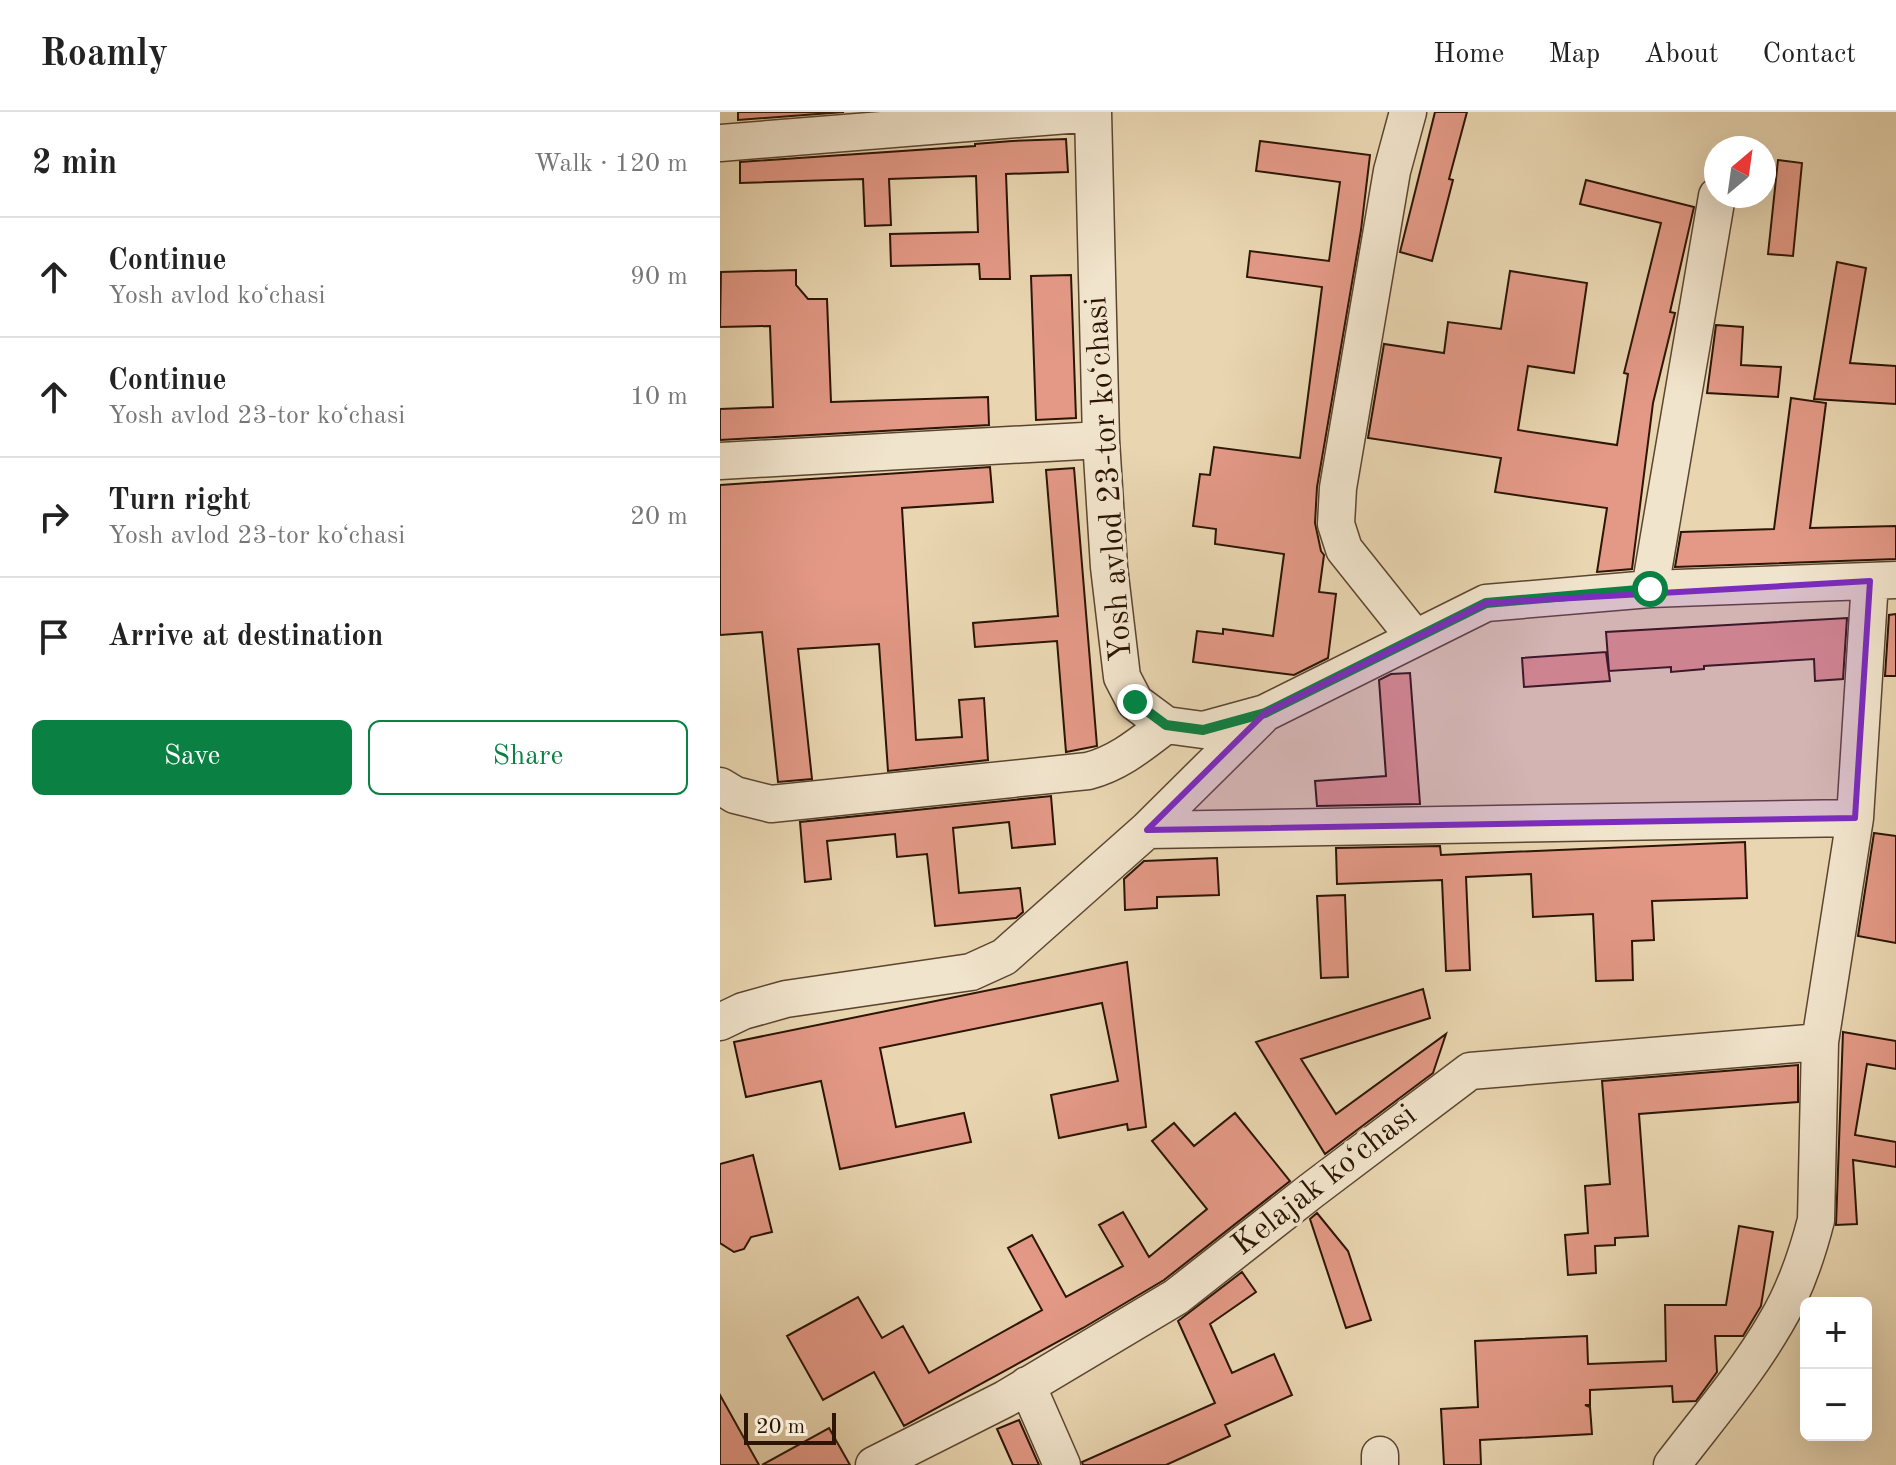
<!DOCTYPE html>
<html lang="en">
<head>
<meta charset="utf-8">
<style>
  :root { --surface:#fff; --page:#f2f2f2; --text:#222; --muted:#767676; --line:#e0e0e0; --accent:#0b8043 }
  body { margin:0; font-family:"Old Standard TT",serif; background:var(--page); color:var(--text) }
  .controls { position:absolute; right:24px; bottom:24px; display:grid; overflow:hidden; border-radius:12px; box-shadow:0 8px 32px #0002 }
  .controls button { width:72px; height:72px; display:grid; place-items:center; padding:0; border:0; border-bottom:2px solid var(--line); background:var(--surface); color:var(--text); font:40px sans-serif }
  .compass { position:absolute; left:984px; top:24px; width:72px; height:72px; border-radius:50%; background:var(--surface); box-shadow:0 8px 32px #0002; rotate:29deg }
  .scale { position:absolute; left:24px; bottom:20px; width:92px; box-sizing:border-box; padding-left:8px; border:4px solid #2c1505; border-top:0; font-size:22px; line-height:28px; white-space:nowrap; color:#2c1505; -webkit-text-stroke:6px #f1e4cc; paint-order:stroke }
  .stop { position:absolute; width:24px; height:24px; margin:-18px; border:6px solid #0b8043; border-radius:50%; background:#fff }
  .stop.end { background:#0b8043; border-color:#fff; box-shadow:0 2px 8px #0008 }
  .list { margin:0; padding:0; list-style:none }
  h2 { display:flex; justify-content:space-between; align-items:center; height:104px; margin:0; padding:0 32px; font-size:34px }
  h2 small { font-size:26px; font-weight:400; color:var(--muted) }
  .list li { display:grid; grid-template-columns:52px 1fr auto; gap:24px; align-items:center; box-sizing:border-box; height:120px; padding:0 32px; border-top:2px solid var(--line) }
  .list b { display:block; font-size:30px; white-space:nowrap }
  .list p { margin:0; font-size:26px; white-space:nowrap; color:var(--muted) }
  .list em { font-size:26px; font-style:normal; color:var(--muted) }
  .actions { display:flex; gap:16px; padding:24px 32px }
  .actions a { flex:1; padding:18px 0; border:2px solid var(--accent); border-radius:12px; text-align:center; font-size:28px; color:var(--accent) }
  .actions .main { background:var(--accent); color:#fff }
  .icon { flex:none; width:44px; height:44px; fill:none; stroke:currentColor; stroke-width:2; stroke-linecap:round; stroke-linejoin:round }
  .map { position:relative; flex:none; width:1176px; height:1353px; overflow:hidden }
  header { display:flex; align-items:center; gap:48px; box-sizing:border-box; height:112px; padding:0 40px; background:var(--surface); border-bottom:2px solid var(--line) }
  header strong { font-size:38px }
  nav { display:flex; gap:44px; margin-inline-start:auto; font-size:28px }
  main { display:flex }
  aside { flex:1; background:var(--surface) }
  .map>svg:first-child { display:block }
  .building { fill:#e39986; stroke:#2c1505; stroke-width:2 }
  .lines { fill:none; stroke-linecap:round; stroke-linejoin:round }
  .minor-casing { stroke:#5b4530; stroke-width:39 }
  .minor { stroke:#f1e4cc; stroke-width:36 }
  .route { stroke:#0b8043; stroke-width:10 }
  .marked { fill:#7b2cbf; fill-opacity:0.2; stroke:#7b2cbf; stroke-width:6; stroke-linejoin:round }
  .labels { text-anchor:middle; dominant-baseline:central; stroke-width:7; stroke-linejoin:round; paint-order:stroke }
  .street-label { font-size:32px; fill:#2c1505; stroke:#f1e4cc }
</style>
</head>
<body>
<header>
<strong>Roamly</strong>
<nav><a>Home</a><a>Map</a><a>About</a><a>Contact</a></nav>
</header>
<main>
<aside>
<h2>2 min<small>Walk · 120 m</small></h2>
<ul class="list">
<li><svg class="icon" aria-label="ahead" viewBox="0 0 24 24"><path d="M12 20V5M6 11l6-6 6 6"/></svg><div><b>Continue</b><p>Yosh avlod koʻchasi</p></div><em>90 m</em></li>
<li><svg class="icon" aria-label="ahead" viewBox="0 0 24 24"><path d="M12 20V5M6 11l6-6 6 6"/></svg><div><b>Continue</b><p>Yosh avlod 23-tor koʻchasi</p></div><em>10 m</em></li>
<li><svg class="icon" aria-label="right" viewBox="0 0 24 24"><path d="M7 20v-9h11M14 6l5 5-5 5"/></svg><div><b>Turn right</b><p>Yosh avlod 23-tor koʻchasi</p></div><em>20 m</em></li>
<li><svg class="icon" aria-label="arrive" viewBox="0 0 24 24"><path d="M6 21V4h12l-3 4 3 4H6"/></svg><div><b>Arrive at destination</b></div></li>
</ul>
<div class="actions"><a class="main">Save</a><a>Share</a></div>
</aside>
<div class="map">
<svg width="1176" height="1353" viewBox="0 0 1176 1353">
  <rect width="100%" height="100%" fill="#e9d6b1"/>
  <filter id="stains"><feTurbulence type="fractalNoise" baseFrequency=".0025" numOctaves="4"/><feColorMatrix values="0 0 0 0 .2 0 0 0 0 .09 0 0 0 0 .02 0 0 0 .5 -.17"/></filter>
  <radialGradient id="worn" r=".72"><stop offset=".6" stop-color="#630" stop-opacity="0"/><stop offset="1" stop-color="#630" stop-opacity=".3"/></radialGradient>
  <path class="building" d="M18 0H124L18 8Z
    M715 0H747L729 67 733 68 712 149 680 140Z
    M346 27 348 60 286 62 290 167H260L259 152 171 154 170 122 258 120 256 64 169 67 171 113 145 114 143 67 20 71V50L255 34V32L292 29Z
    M540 29 650 43 641 118 597 375 595 411 601 439 604 443 599 480 616 482 608 546 574 563 473 550 477 519 503 522V517L553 524 564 442 495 432 496 417 473 414 480 362 490 363 494 335 580 346 602 175 527 165 530 139 609 149 620 70 536 59Z
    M1058 48 1082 51 1073 144 1048 142Z
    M866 68 974 95 950 200 955 201 933 291 912 457 877 460 887 396 775 380 781 346 648 326 664 232 724 241 728 210 781 217 790 159 867 171 854 261 808 254 798 318 897 333 908 262 904 261 941 111 860 92Z
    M1117 150 1146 156 1130 251 1176 254V292L1094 287Z
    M76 158V173L88 187H107L111 290 268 285 269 313 0 328V297L53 295 50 214 0 215 1 160Z
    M351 163 356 306 316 308 311 164Z
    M996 213 1023 215 1021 253 1061 255 1058 285 987 281Z
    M1071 286 1106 291 1090 416 1176 414V447L955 455 961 420 1054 417Z
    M270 355 273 390 182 396 196 628 242 625 239 588 264 586 268 648 168 659 159 532 78 537 92 667 58 670 42 520 0 523V373Z
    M354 356 377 634 346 640 337 529 255 535 253 511 338 504 326 358Z
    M1176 502V564H1165L1169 503Z
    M1127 506 1123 567 1095 569 1094 547 984 554V557L951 560V555L889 559 886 520Z
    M886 540 890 569 804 575 802 546Z
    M690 561 700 692 597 694 595 669 666 664 659 568 671 562Z
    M331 684 335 732 292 736 289 710 233 716 239 781 300 776 303 800 296 806 215 814 207 742 177 745 175 722 107 729 111 767 85 770 80 710Z
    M1154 721 1176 724V831L1138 824Z
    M1025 730 1027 786 932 789 934 828 912 829 913 868 876 869 873 802 813 805 811 762 746 765 750 858 726 859 722 768 617 772 616 736 720 734 721 743Z
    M497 746 499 783 437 785V796L405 798 404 767 424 749Z
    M625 783 628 865 601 866 597 784Z
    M407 850 426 1015 408 1018 407 1012 339 1026 331 983 398 969 382 891 160 936 176 1015 244 1001 251 1030 120 1057 101 969 26 985 14 930Z
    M703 877 710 906 581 947 616 1002 726 922 713 961 605 1042 536 930Z
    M1123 920 1176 929V957L1147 952 1135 1023 1176 1030V1055L1133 1048 1137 1112 1116 1113Z
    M1078 953V990L919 1002 928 1124 895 1126V1133L875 1134 876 1161 848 1163 845 1123 868 1121 865 1074 890 1072 882 969Z
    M515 1001 570 1069 444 1168 363 1216 184 1314 154 1260 103 1288 67 1224 138 1185 162 1226 183 1214 209 1261 322 1198 288 1136 312 1123 346 1185 403 1154 379 1113 403 1100 429 1145 487 1097 432 1029 454 1011 474 1034Z
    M33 1043 52 1120 31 1125 24 1137 14 1140 0 1131V1052Z
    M597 1101 628 1139 651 1208 626 1216 590 1107Z
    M1019 1114 1053 1120 1041 1194 1023 1224H995L997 1260 976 1289 953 1290 952 1274 870 1278V1293H865L870 1295 872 1322 760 1328 761 1353H724L721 1297 758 1295 755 1229 867 1224 868 1252 946 1249 945 1193H1006Z
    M522 1160 536 1180 490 1212 512 1261 554 1242 572 1283 505 1313 510 1324 446 1353H363L362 1350 495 1291 458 1209Z
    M0 1283 39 1353H0Z
    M299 1308 319 1353H293L277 1317Z
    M109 1316 130 1353H42Z"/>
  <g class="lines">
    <defs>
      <path id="minor" d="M373 0 381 328 389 455 402 565 415 590 446 613 483 618 545 601 766 491 930 477 1176 468
        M688 0 672 59 618 376 616 412 624 437 695 526
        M0 31 373 1
        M0 349 381 328
        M930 477 997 84
        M0 674 15 683 51 692 368 659C399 651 421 632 446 613
        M427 718 1135 706
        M0 910 23 899 66 887 251 860 284 845 427 718 541 605
        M307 1273 342 1353
        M660 1343V1353
        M154 1353 285 1287 456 1185 591 1079 750 959 1100 930
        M952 1353C987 1307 1026 1262 1055 1212 1074 1181 1087 1143 1096 1108L1100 930 1135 706 1150 469"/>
    </defs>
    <use href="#minor" class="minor-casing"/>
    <use href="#minor" class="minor"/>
  </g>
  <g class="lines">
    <path class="route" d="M415 590 446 613 483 618 545 601 766 491 930 477"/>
  </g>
  <path class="marked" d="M1150 469 1135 706 427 718 545 601 766 491Z"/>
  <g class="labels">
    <g class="street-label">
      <text transform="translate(390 367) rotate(-94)">Yosh avlod 23-tor koʻchasi</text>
      <text transform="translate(605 1069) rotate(-38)">Kelajak koʻchasi</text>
    </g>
  </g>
  <rect width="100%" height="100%" filter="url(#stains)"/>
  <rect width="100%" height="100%" fill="url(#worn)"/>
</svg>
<div class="controls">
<button>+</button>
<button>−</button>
</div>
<svg class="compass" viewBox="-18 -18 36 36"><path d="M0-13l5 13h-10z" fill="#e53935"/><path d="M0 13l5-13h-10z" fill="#767676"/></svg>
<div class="scale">20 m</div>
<div class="stop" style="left:930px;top:477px"></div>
<div class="stop end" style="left:415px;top:590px"></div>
</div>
</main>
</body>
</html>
